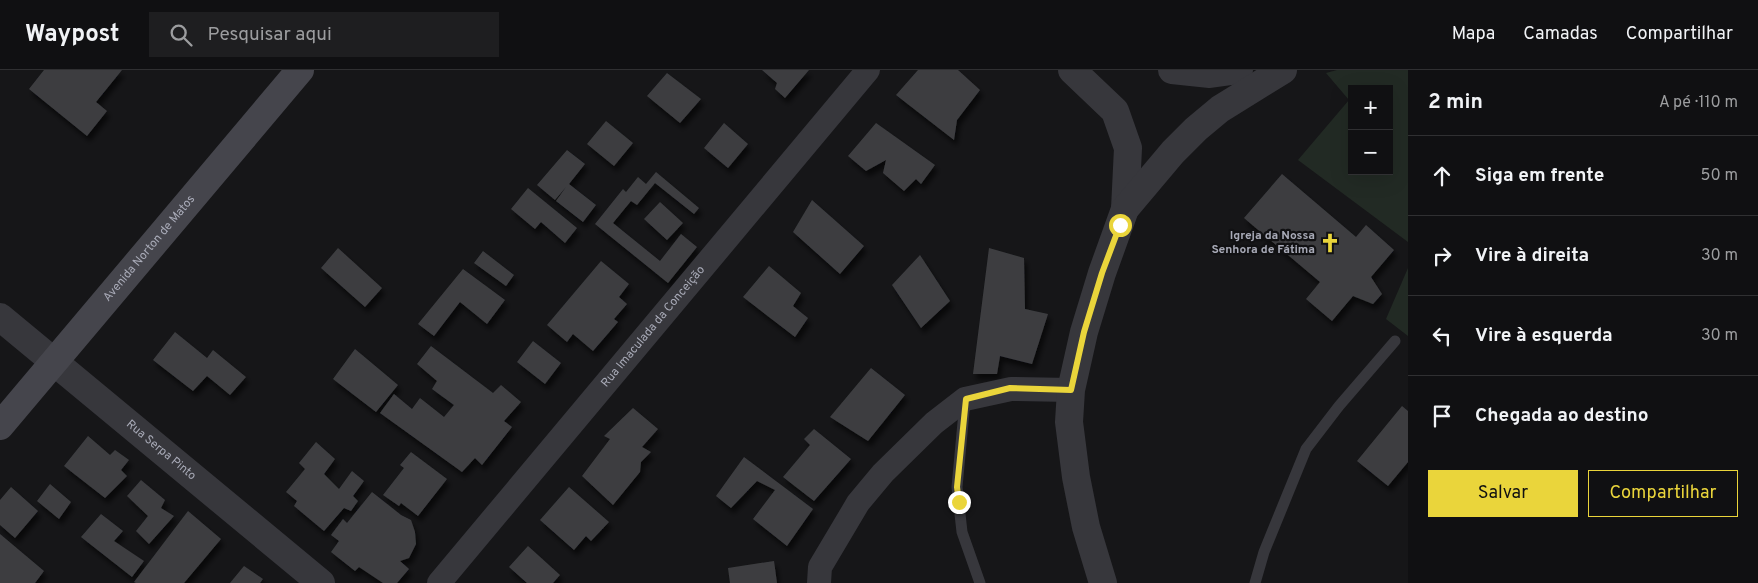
<!DOCTYPE html>
<html lang="pt">
<head>
<meta charset="utf-8">
<style>
  :root { --surface:#101012; --page:#1e1e20; --text:#f1f3f6; --muted:#9c9d9f; --line:#303032; --accent:#ead53b }
  body { margin:0; font-family:Overpass,sans-serif; background:var(--page); color:var(--text) }
  .controls { position:absolute; right:15px; top:15px; display:grid; overflow:hidden; border-radius:0px; box-shadow:0 5px 20px #0002 }
  .controls button { width:45px; height:45px; display:grid; place-items:center; padding:0; border:0; border-bottom:1px solid var(--line); background:var(--surface); color:var(--text); font:25px sans-serif }
  .stop { position:absolute; width:15px; height:15px; margin:-11px; border:4px solid #ead53b; border-radius:50%; background:#fff }
  .stop.end { background:#ead53b; border-color:#fff; box-shadow:0 1px 5px #0008 }
  .list { margin:0; padding:0; list-style:none }
  h2 { display:flex; justify-content:space-between; align-items:center; height:65px; margin:0; padding:0 20px; font-size:21px }
  h2 small { font-size:16px; font-weight:400; color:var(--muted) }
  .list li { display:grid; grid-template-columns:32px 1fr auto; gap:15px; align-items:center; box-sizing:border-box; height:80px; padding:0 20px; border-top:1px solid var(--line) }
  .list b { display:block; font-size:19px; white-space:nowrap }
  .list em { font-size:16px; font-style:normal; color:var(--muted) }
  .actions { display:flex; gap:10px; padding:15px 20px }
  .actions a { flex:1; padding:11px 0; border:1px solid var(--accent); border-radius:0px; text-align:center; font-size:18px; color:var(--accent) }
  .actions .main { background:var(--accent); color:#111 }
  .icon { flex:none; width:28px; height:28px; fill:none; stroke:currentColor; stroke-width:2; stroke-linecap:round; stroke-linejoin:round }
  .map { position:relative; flex:none; width:1408px; height:513px; overflow:hidden }
  header { display:flex; align-items:center; gap:30px; box-sizing:border-box; height:70px; padding:0 25px; background:var(--surface); border-bottom:1px solid var(--line) }
  header strong { font-size:24px }
  nav { display:flex; gap:28px; margin-inline-start:auto; font-size:18px }
  .search { width:350px; height:45px; background:var(--page); display:flex; align-items:center; gap:12px; box-sizing:border-box; padding:0 18px; border-radius:0px; color:var(--muted); font-size:19px }
  main { display:flex }
  aside { flex:1; background:var(--surface) }
  .map>svg:first-child { display:block }
  .green { fill:#222a24; fill-rule:evenodd }
  .building { fill:#3d3e41; filter:url(#shadow) }
  .lines { fill:none; stroke-linecap:round; stroke-linejoin:round }
  .service { stroke:#37373c; stroke-width:11 }
  .minor { stroke:#37373c; stroke-width:24 }
  .tertiary { stroke:#37373c; stroke-width:28 }
  .secondary { stroke:#45454c; stroke-width:28 }
  .route { stroke:#ead53b; stroke-width:6 }
  .labels { text-anchor:middle; dominant-baseline:central; stroke-width:4.5; stroke-linejoin:round; paint-order:stroke }
  .poi-label { font-size:12px; font-weight:bold; fill:#a8aab7; stroke:#111113; text-anchor:end }
  .street-label { font-size:12px; fill:#a8aab7; stroke:#111113 }
</style>
</head>
<body>
<header>
<strong>Waypost</strong>
<div class="search"><svg class="icon" aria-label="search" viewBox="0 0 24 24"><circle cx="10" cy="10" r="6"/><path d="M15 15l6 6"/></svg>Pesquisar aqui</div>
<nav><a>Mapa</a><a>Camadas</a><a>Compartilhar</a></nav>
</header>
<main>
<div class="map">
<svg width="1408" height="513" viewBox="0 0 1408 513">
  <defs>
    <filter id="shadow"><feDropShadow dx="3" dy="5.5" stdDeviation="2.5" flood-color="#0009"/></filter>
  </defs>
  <rect width="100%" height="100%" fill="#161618"/>
  <path class="green" d="M1337 0H1408V172L1298 90 1349 30 1326 3ZM1352 19H1389V101H1352Z
    M1408 198V266L1386 249Z"/>
  <path class="building" d="M44 0H122L96 32 107 41 87 66 29 19Z
    M762 0H809L785 28 775 19 777 13Z
    M918 0H958L980 20 957 50 954 70 896 25Z
    M667 3 701 29 680 53 647 26Z
    M606 51 633 73 614 96 587 74Z
    M724 53 748 74 728 98 704 78Z
    M876 53 935 95 921 114 916 109 904 121 883 103 886 90 866 101 848 86Z
    M567 80 585 94 569 114 596 135 583 152 556 131 566 117 555 130 537 115Z
    M656 102 699 138 694 144 655 113 637 135 631 131 613 153 660 191 681 164 697 177 668 213 595 154 623 119 626 122 638 107 646 114Z
    M1282 104 1356 167 1366 155 1394 180 1371 207 1382 224 1373 234 1353 226 1332 251 1306 229 1320 212 1244 148Z
    M528 118 577 158 565 173 541 152 535 159 511 139Z
    M812 130 864 176 840 204 793 162Z
    M660 132 683 153 667 170 644 149Z
    M338 178 382 218 365 237 321 198Z
    M989 178 1024 188 1025 239 1048 244 1032 294 1000 286 997 304H973Z
    M483 181 514 205 506 216 474 193Z
    M920 185 950 231 921 258 892 215Z
    M601 191 629 214 619 227 627 234 614 249 618 252 593 281 573 264 567 272 547 255Z
    M769 196 801 223 793 236 808 248 795 267 743 227Z
    M463 199 505 230 487 254 460 232 434 266 418 254Z
    M175 262 207 288 213 280 246 307 230 325 207 306 193 321 153 290Z
    M533 271 561 293 545 314 517 292Z
    M431 276 493 323 501 315 521 332 504 351 512 357 482 395 475 388 462 402 380 343 394 324 412 339 420 328 444 347 454 335 432 319 437 311 417 294Z
    M355 279 398 315 376 342 333 309Z
    M871 298 905 325 868 371 830 347Z
    M1402 336 1408 341V392L1388 416 1357 391Z
    M633 338 658 359 642 377 651 382 641 392 640 402 613 435 582 406 610 369 604 366Z
    M814 359 851 389 814 431 783 407 810 375 804 369Z
    M88 366 110 385 115 380 129 390 121 400 127 406 105 428 64 396Z
    M316 372 335 389 324 404 339 419 352 401 364 411 353 426 358 431 351 441 344 438 324 461 294 436 297 431 286 422 305 399 299 393Z
    M411 382 447 409 418 446 401 433 399 436 383 425 404 398 400 395Z
    M744 387 813 439 787 476 753 449 775 420 757 411 731 438 716 426Z
    M141 410 165 430 161 438 174 446 149 474 136 461 148 446 127 426Z
    M50 414 71 432 59 449 37 431Z
    M11 417 38 441 15 468 0 455V430Z
    M569 417 609 452 591 471 586 466 574 480 540 450Z
    M372 422 401 445 411 450 415 462 416 474 409 488 400 491 409 499 397 513H383L359 497 355 501 331 482 339 471 331 465 343 449 347 453Z
    M188 441 221 469 184 513H136L134 512Z
    M101 444 123 461 114 471 144 491 132 507 81 467Z
    M0 464 44 501 35 513H0Z
    M528 476 560 505 553 513H527L509 497Z
    M774 491 777 513H730L728 498Z
    M244 496 263 509 260 513H230Z"/>
  <g class="lines">
    <path class="service" d="M965 331 957 417 962 462 980 513
      M1255 513 1264 482 1306 379 1339 336 1395 271"/>
    <g class="minor">
      <path id="s1" d="M439 513 868 0"/>
      <path d="M819 513 820 497 858 433 883 403 934 353 965 329 1011 319 1071 320"/>
    </g>
    <g class="tertiary">
      <path d="M1072 0 1115 41 1128 78 1125 139"/>
      <path d="M1172 0 1210 4 1239 0"/>
      <path id="s2" d="M0 247 321 513"/>
      <path d="M1103 513 1086 457 1076 407 1069 352 1071 320 1084 262 1102 203 1125 139 1173 82 1196 59 1220 39 1283 0"/>
    </g>
    <path class="secondary" id="s3" d="M0 356 300 0"/>
  </g>
  <g class="lines">
    <path class="route" d="M959 432 957 417 966 329 1010 318 1071 320 1084 262 1102 203 1120 155"/>
  </g>
  <defs>
    <symbol id="church-bare" viewBox="-9 -9 18 18"><path d="M-1.2-6h2.4v3.5h3.3v2.4h-3.3V6h-2.4V-.1h-3.3v-2.4h3.3Z" fill="#ead53b" stroke="#111113" stroke-width="2.5" paint-order="stroke"/></symbol>
  </defs>
  <g fill-rule="evenodd">
    <use href="#church-bare" x="1316" y="159" width="28" height="28"/>
  </g>
  <g class="labels">
    <g class="poi-label">
      <text x="1315" y="166">Igreja da Nossa<tspan x="1315" dy="14">Senhora de Fátima</tspan></text>
    </g>
    <g class="street-label">
      <text stroke="none"><textPath href="#s3" startOffset="232">Avenida Norton de Matos</textPath></text>
      <text stroke="none"><textPath href="#s1" startOffset="334">Rua Imaculada da Conceição</textPath></text>
      <text stroke="none"><textPath href="#s2" startOffset="209">Rua Serpa Pinto</textPath></text>
    </g>
  </g>
</svg>
<div class="controls">
<button>+</button>
<button>−</button>
</div>
<div class="stop" style="left:1120px;top:155px"></div>
<div class="stop end" style="left:959px;top:432px"></div>
</div>
<aside>
<h2>2 min<small>A pé · 110 m</small></h2>
<ul class="list">
<li><svg class="icon" aria-label="ahead" viewBox="0 0 24 24"><path d="M12 20V5M6 11l6-6 6 6"/></svg><div><b>Siga em frente</b></div><em>50 m</em></li>
<li><svg class="icon" aria-label="right" viewBox="0 0 24 24"><path d="M7 20v-9h11M14 6l5 5-5 5"/></svg><div><b>Vire à direita</b></div><em>30 m</em></li>
<li><svg class="icon" aria-label="left" viewBox="0 0 24 24"><path d="M17 20v-9H6M10 6l-5 5 5 5"/></svg><div><b>Vire à esquerda</b></div><em>30 m</em></li>
<li><svg class="icon" aria-label="arrive" viewBox="0 0 24 24"><path d="M6 21V4h12l-3 4 3 4H6"/></svg><div><b>Chegada ao destino</b></div></li>
</ul>
<div class="actions"><a class="main">Salvar</a><a>Compartilhar</a></div>
</aside>
</main>
</body>
</html>
